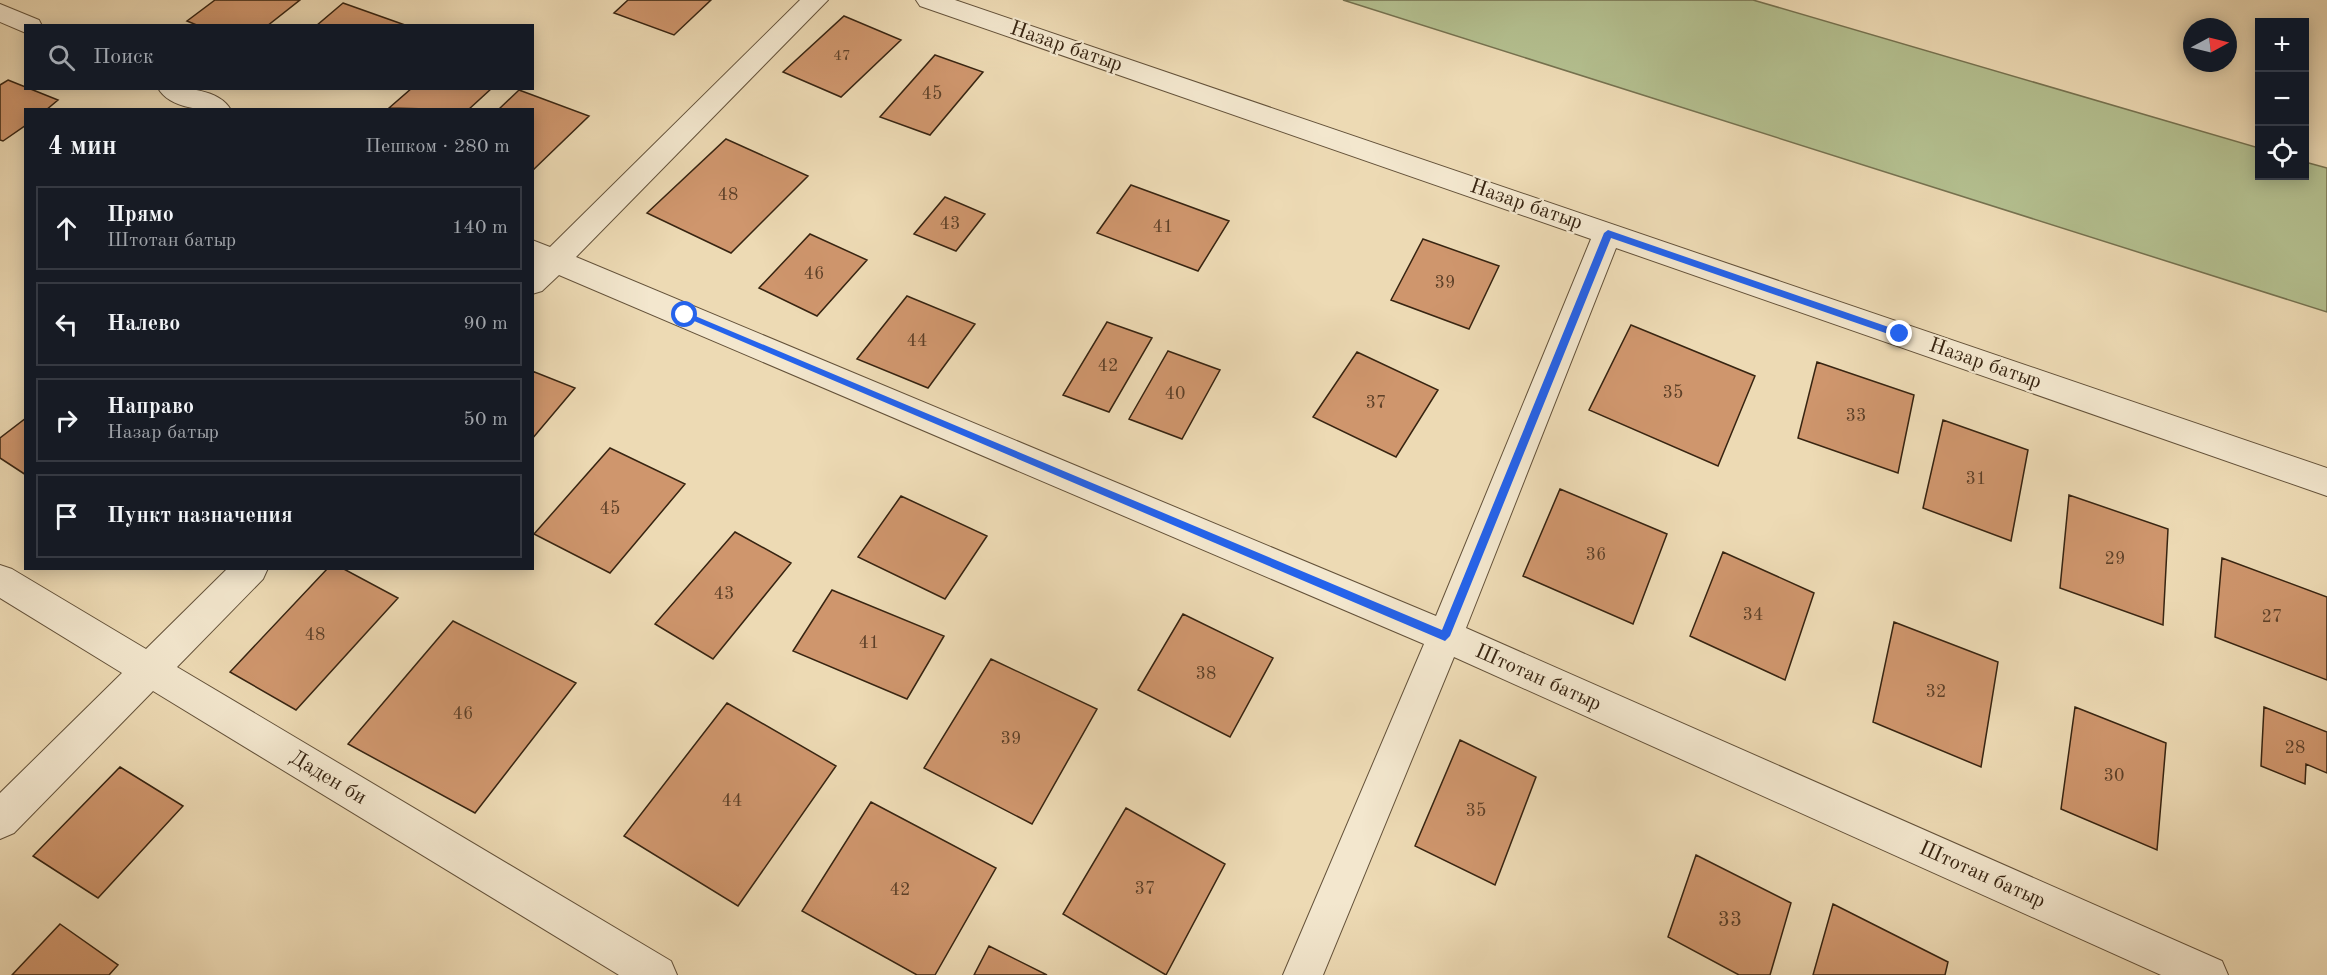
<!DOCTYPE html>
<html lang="ru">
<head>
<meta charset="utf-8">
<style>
  :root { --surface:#171b24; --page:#20242c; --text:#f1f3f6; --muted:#9ea1a6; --line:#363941 }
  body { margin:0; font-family:"Old Standard TT",serif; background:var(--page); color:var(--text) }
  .controls { position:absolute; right:18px; top:18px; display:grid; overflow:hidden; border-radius:0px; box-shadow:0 3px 15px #0003 }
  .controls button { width:54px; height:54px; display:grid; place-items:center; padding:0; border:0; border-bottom:2px solid var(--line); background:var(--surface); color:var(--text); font:30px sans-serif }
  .compass { position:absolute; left:2183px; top:18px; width:54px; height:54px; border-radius:50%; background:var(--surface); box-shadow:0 3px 15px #0003; rotate:83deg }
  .stop { position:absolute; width:18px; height:18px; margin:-14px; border:4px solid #2563eb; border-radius:50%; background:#fff }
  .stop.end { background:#2563eb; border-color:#fff; box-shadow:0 2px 6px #0008 }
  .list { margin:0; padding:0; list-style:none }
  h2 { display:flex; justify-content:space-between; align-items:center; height:78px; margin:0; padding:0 24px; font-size:26px }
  h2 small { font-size:20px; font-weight:400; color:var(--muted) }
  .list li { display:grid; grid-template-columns:39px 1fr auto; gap:18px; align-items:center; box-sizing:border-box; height:84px; margin:0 12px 12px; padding:0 12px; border:2px solid var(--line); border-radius:0px }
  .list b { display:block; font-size:22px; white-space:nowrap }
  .list p { margin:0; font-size:20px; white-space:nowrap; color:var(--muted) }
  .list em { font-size:20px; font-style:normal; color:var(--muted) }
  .icon { flex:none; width:33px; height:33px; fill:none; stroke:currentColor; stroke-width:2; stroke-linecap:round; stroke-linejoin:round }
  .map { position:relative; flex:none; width:2327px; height:975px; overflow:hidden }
  .search { position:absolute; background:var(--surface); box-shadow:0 3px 15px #0003; left:24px; top:24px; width:510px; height:66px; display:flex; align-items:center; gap:15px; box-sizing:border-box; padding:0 21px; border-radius:0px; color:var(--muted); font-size:22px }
  .panel { position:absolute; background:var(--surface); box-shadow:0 3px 15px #0003; left:24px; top:108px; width:510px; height:462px; border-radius:0px }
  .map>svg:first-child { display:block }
  .green { fill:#b4c090; stroke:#767250; stroke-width:1.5 }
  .building { fill:#cf966d; stroke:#372411; stroke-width:1.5 }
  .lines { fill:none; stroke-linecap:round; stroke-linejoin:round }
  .street-casing { stroke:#64523a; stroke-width:2 }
  .street { fill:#f3e7ce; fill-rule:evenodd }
  .route { fill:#2563eb }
  .labels { text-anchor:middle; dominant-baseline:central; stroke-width:4.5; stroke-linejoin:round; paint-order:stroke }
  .far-number-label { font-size:15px; fill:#5d4028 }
  .number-label { font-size:18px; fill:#5d4028 }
  .street-label { font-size:21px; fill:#372411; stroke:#f3e7ce }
  .near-number-label { font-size:21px; fill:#5d4028 }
</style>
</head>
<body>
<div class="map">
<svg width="2327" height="975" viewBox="0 0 2327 975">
  <rect width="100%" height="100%" fill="#eddab4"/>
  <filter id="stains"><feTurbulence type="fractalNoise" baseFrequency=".00333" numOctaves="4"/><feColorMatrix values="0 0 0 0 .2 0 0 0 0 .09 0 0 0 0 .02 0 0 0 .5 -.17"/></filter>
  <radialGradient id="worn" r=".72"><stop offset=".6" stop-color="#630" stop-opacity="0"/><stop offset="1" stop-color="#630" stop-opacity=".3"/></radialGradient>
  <path class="green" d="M1343 0H1753L2259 148 2260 176H2304L2305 162 2327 168V312Z"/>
  <path class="building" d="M215 0H300L267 26H199L187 21Z
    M628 0H711L674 35 614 13Z
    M343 3 405 25 316 26Z
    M844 16 901 40 841 97 783 72Z
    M935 55 983 72 930 135 880 117Z
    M8 80 58 100 46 110H26V125L3 141 0 140V85Z
    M412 88H492L468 110 389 108Z
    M519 90 589 116 532 171V110H498Z
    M726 139 808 176 731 253 647 213Z
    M1131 185 1229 221 1198 271 1097 233Z
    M945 197 985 214 956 251 914 234Z
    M810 234 867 260 817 316 759 288Z
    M1423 239 1499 266 1469 329 1391 300Z
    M907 296 975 324 928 388 857 359Z
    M1107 322 1152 338 1109 412 1063 395Z
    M1631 325 1755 376 1718 466 1589 410Z
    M1168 351 1220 370 1182 439 1129 419Z
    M1357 352 1438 390 1396 457 1313 417Z
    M1817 362 1914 395 1898 473 1798 438Z
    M532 371 575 388 532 439Z
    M26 418V475L0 458V438Z
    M1943 420 2028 450 2011 541 1923 508Z
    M610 448 685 484 610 573 534 534Z
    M1560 489 1667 534 1633 624 1523 576Z
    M2069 495 2168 529 2163 625 2060 588Z
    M901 496 987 536 945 599 858 557Z
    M735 532 791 563 713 659 655 624Z
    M1723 552 1814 593 1785 680 1690 636Z
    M2222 558 2327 597V680L2215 637Z
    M328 568H342L398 598 296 710 230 672Z
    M832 590 944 636 907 699 793 651Z
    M1183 614 1273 658 1230 737 1138 690Z
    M453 621 576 683 475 813 348 744Z
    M1894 622 1998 662 1981 767 1873 722Z
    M991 659 1097 709 1032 824 924 768Z
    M727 703 836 766 738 906 624 836Z
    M2075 707 2166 743 2157 850 2061 809Z
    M2264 707 2327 732V773L2306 764 2305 784 2261 766Z
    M1460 740 1536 777 1495 885 1415 846Z
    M120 767 183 806 98 898 33 856Z
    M871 802 996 868 935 975H917L802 911Z
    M1126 808 1225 864 1166 975 1063 914Z
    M1696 855 1791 903 1770 975H1739L1668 937Z
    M1833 904 1948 962 1945 975H1813Z
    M60 924 118 965 109 975H12Z
    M989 946 1047 975H974Z"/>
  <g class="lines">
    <defs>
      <path id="street" d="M800 0H828L576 257 1436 616 1591 239 920 6 916 0H955L2327 468V496L1616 248 1466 628 2222 961 2228 975H2161L1454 657 1323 975H1283L1424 644 559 275 542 291 532 294V240L550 247Z
        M0 4 39 20 42 26H26V33L0 22Z
        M158 88C180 88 218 87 231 110 209 110 171 111 158 88Z
        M0 565 12 569 146 649 228 568H268L263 579 177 667 671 961 677 975H619L153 691 14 833 0 839V793L122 673 0 598Z"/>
    </defs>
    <use href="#street" class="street-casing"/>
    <use href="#street" class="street"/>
  </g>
  <path class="route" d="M1608 230 1903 332 1905 334 1903 337H1897L1611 238 1450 636 1445 641 680 315 681 313H688L1442 630 1604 233Z"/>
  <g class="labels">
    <g class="far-number-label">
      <text x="842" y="56">47</text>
    </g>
    <g class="number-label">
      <text x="932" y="94">45</text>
      <text x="728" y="195">48</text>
      <text x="950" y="224">43</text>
      <text x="1163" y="227">41</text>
      <text x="814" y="274">46</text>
      <text x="1445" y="283">39</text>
      <text x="917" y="341">44</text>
      <text x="1108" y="366">42</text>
      <text x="1673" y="393">35</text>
      <text x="1175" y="394">40</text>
      <text x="1376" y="403">37</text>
      <text x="1856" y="416">33</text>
      <text x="1976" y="479">31</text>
      <text x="610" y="509">45</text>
      <text x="1596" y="555">36</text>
      <text x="2115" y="559">29</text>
      <text x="724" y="594">43</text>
      <text x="1753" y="615">34</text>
      <text x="2272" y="617">27</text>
      <text x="315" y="635">48</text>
      <text x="869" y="643">41</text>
      <text x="1206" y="674">38</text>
      <text x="1936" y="692">32</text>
      <text x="463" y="714">46</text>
      <text x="1011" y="739">39</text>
      <text x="2295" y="748">28</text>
      <text x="2114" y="776">30</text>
      <text x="732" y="801">44</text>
      <text x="1476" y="811">35</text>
      <text x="1145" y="889">37</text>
      <text x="900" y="890">42</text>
    </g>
    <g class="street-label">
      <text transform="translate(1066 47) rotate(19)">Назар батыр</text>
      <text transform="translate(1526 205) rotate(19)">Назар батыр</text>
      <text transform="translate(1985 364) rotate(19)">Назар батыр</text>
      <text transform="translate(1538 678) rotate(24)">Штотан батыр</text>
      <text transform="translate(328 778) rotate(31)">Даден би</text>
      <text transform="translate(1982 875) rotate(24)">Штотан батыр</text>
    </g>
    <g class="near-number-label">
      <text x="1730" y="920">33</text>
    </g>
  </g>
  <rect width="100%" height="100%" filter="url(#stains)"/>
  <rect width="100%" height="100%" fill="url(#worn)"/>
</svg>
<div class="controls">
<button>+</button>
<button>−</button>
<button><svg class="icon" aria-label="locate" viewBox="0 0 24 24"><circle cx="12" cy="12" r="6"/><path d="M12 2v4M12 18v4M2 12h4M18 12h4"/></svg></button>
</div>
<svg class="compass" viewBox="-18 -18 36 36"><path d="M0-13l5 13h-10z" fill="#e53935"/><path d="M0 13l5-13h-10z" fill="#9ea1a6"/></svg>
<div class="stop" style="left:685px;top:315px"></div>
<div class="stop end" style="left:1900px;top:334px"></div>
<div class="search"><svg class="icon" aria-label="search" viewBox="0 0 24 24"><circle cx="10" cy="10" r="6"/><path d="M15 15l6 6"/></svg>Поиск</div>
<section class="panel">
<h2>4 мин<small>Пешком · 280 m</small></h2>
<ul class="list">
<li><svg class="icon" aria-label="ahead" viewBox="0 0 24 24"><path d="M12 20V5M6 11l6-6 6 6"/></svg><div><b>Прямо</b><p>Штотан батыр</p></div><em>140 m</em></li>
<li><svg class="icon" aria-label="left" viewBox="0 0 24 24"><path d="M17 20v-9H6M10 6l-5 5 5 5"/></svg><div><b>Налево</b></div><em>90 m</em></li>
<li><svg class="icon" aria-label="right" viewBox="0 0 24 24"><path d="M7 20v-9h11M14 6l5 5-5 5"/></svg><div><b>Направо</b><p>Назар батыр</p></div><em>50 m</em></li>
<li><svg class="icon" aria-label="arrive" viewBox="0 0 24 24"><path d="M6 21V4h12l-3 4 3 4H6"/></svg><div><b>Пункт назначения</b></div></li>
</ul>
</section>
</div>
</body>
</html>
